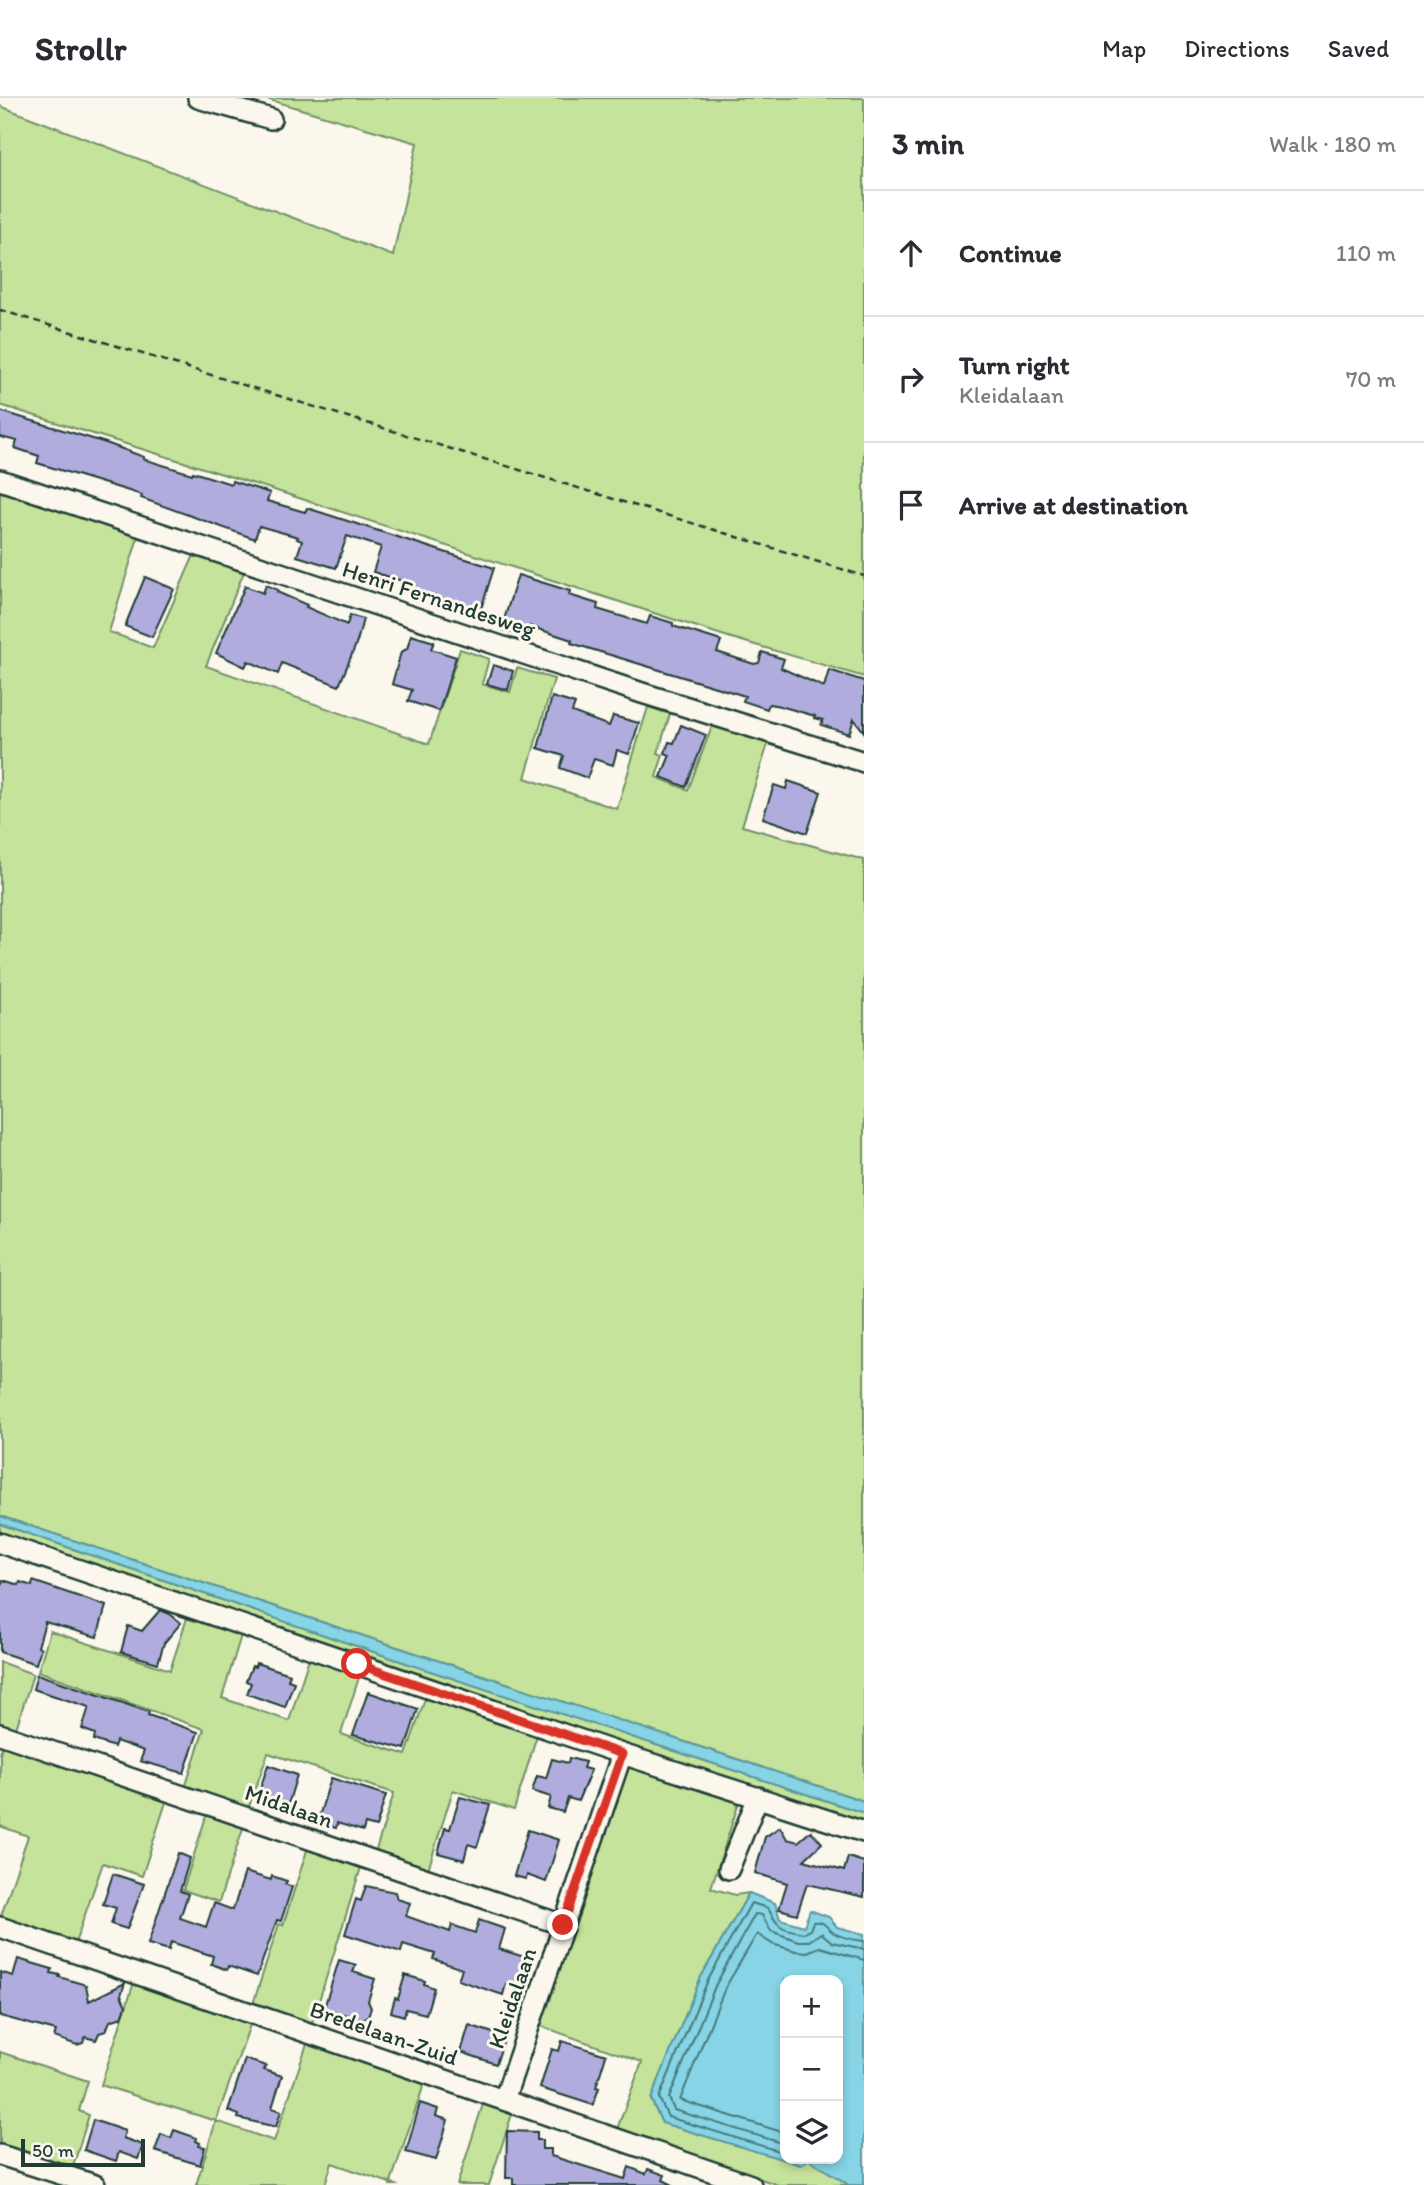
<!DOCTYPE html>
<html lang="en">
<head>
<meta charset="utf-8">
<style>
  :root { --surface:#fff; --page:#f2f2f3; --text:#2b2b33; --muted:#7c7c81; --line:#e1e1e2 }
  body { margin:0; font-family:Itim,sans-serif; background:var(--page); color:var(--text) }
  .controls { position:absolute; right:21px; bottom:21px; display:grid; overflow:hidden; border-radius:14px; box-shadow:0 4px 10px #0003 }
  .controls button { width:63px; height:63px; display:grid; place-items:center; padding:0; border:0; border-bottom:2px solid var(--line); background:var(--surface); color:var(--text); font:35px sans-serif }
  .scale { position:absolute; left:21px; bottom:18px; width:124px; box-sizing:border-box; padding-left:7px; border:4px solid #1f3d34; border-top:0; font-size:19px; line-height:24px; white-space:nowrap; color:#1f3d34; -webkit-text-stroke:5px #fbf7ec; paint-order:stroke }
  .stop { position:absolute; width:21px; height:21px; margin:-16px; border:5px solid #d93025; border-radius:50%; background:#fff }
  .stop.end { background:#d93025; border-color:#fff; box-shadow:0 2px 7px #0008 }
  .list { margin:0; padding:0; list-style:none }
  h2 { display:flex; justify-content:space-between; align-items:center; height:91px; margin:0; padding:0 28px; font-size:30px }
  h2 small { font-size:23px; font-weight:400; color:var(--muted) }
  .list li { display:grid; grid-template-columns:46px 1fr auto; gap:21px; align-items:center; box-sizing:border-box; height:126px; padding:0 28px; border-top:2px solid var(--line) }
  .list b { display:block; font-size:26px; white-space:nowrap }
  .list p { margin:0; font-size:23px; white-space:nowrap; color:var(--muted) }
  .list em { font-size:23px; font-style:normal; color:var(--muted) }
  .icon { flex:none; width:38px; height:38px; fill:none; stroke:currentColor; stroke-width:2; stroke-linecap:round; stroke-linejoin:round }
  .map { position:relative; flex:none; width:864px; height:2087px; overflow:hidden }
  header { display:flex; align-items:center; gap:42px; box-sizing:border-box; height:98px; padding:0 35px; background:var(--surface); border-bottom:2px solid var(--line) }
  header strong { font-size:33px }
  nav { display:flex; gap:38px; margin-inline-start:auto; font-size:24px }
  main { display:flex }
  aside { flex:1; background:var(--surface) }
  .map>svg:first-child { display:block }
  .green { fill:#c5e39b; stroke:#729068; stroke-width:2 }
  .water { fill:#86d4e5; stroke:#5d989e; stroke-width:2; fill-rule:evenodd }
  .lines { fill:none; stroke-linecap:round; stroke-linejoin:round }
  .shore { stroke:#48797b; stroke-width:2 }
  .building { fill:#b1acde; stroke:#1f3d34; stroke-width:2 }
  .minor-casing { stroke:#1f3d34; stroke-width:24 }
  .path { stroke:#1f3d34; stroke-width:2.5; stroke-dasharray:7 5; stroke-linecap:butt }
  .minor { stroke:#fbf7ec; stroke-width:19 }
  .route { stroke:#d93025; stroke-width:9 }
  .labels { text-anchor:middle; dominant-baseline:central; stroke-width:6; stroke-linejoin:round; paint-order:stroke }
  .street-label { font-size:23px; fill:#1f3d34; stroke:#fbf7ec }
</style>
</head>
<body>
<header>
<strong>Strollr</strong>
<nav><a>Map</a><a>Directions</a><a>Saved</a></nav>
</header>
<main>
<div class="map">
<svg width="864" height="2087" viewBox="0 0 864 2087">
  <rect width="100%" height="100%" fill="#fbf7ec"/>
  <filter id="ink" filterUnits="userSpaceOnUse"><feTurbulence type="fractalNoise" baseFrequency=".0143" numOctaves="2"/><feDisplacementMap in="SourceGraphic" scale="14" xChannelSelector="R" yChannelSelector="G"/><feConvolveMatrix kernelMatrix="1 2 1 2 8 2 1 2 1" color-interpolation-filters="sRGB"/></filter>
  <g filter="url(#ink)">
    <path class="green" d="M263 0H864V579L725 538 271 391 0 307V8L393 158 417 45Z
      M0 392 139 436 109 534 153 550 195 455 245 471 206 568 429 646 460 551 489 561 482 586 510 594 517 570 554 581 525 680 617 711 648 609 670 616 658 655 663 657 656 679 688 692 713 626 769 643 742 728 864 762V1703L0 1418Z
      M0 1426 409 1566 864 1715V1728L0 1439Z
      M189 1514 243 1531 222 1600 289 1623 310 1557 361 1573 341 1636 406 1657 426 1598 537 1637 514 1712 453 1692 427 1775 374 1758 394 1695 268 1655 247 1714 184 1693 204 1631 38 1573 50 1533 170 1572Z
      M0 1564 33 1576 15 1634 0 1629Z
      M4 1642 168 1698 142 1778 103 1765 74 1848 0 1821 28 1738 0 1728V1655Z
      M627 1662 740 1701 711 1790 735 1797 749 1795 701 1879 651 2002 662 2025 801 2067 808 2061 849 2087H778L617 2031 642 1964 535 1926Z
      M208 1712 245 1724 219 1804 183 1792Z
      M309 1746 363 1763 311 1928 252 1909 279 1826 283 1827Z
      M135 1881 252 1921 216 2023 274 2043 309 1940 426 1980 391 2084 396 2087H390V2085L332 2065 325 2087H196L216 2023 101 1987Z
      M0 1954 88 1983 79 2013 89 2017 71 2075 0 2052Z
      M484 2003 513 2013 489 2087H457Z"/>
    <path class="water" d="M0 1418 864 1703V1715L409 1566 0 1426Z
      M749 1795 775 1805 780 1821 804 1828 810 1812 829 1819 837 1829 864 1836V2087H849L808 2061 801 2067 662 2025 651 2001 701 1879ZM838 1882V2061H785V1882Z"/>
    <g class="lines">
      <path class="shore" d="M785 2035 680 2002 725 1890 757 1836 772 1846 796 1853 807 1854 820 1849 864 1862
        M785 2046 674 2012 669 2000 716 1886 755 1816 762 1817 771 1833 798 1843H809L821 1835 832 1844 864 1851
        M785 2055 668 2019 659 2000 708 1882 751 1805 768 1810C778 1830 781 1831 804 1835L810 1832 813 1824C825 1822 825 1829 834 1835 841 1839 855 1842 864 1843"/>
    </g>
    <path class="building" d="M0 313 106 345 144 359 143 361 192 376 193 374 231 386 232 383 270 395 267 403 305 414 307 410 494 470 480 514 408 489 409 485 373 474 381 449 347 438 336 470 297 458 302 443 297 441 298 439 259 428 255 441 141 400 142 397 37 365 39 358 15 350 17 343 0 339Z
      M518 477 570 493 569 497 598 506 597 511 647 526 650 518 673 525V528L721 543 717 554 754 566 759 565 762 554 784 561 781 570 824 589 829 572 864 583V634L854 621 849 636 821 627 823 622 814 620 815 618 780 608 769 606 767 611 743 603 745 598 571 545 572 542 529 528 526 539 501 531Z
      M145 479 174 491 152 539 125 528Z
      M266 487 278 492 277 494 307 507 306 509 347 527 350 517 363 521 357 544 339 588 282 565 278 576 248 563 245 569 216 555 245 488 263 495Z
      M411 537 434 544 431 551 456 559 439 613 408 603 412 592 392 586 401 554 407 551Z
      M493 567 513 573 508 592 487 586Z
      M552 599 575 606 572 614 609 628 613 618 639 625 629 656 617 652 613 667 594 661 587 680 560 670 564 658 538 650Z
      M681 627 706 637 686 689 661 679 670 657 665 655 669 644 674 645Z
      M788 683 821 694 807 735 763 720 774 687 786 691Z
      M3 1482 19 1487 20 1484 32 1488 33 1483 106 1508 97 1539 45 1524 38 1549 41 1550 36 1566 0 1554V1491Z
      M160 1512 170 1516 181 1525 164 1545 158 1565 121 1554 128 1528 142 1533Z
      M256 1565 290 1576 288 1582 294 1584 285 1609 247 1596 251 1585 246 1583 252 1568 255 1569Z
      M37 1576 149 1614 148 1617 198 1634 184 1675 140 1663 144 1653 116 1643 114 1649 94 1642 95 1636 82 1631 89 1609 33 1591Z
      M368 1594 418 1611 405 1651 353 1637Z
      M569 1660 585 1664 583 1670 591 1672 578 1703 568 1700 563 1714 548 1710 551 1699 532 1693 537 1678 546 1680 552 1661 568 1665Z
      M268 1667 297 1677 287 1710 257 1700Z
      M331 1680 386 1697 376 1729 365 1726 363 1733 337 1725 336 1730 317 1725Z
      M460 1699 490 1707 477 1749 468 1746 464 1762 438 1755 445 1730 450 1731Z
      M780 1729 787 1741 798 1744 811 1733 822 1745 804 1762 844 1773 848 1759 864 1764V1799L807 1786 797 1816 779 1811 787 1785 755 1775 765 1739Z
      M528 1732 559 1742 546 1784 527 1777 526 1781 514 1778Z
      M178 1755 190 1760 180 1793 188 1796 180 1820 206 1829 214 1805 233 1812 245 1774 271 1782 272 1778 287 1783 285 1786 292 1789 281 1823 277 1822 257 1878 228 1868 227 1872 211 1866 213 1858 171 1844 169 1852 148 1846Z
      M113 1776 144 1786 127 1831 111 1826 116 1810 103 1806Z
      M366 1788 395 1794 397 1801 410 1805 406 1818 450 1834 452 1827 475 1835 479 1822 505 1831 499 1851 524 1859 514 1889 506 1886 503 1897 458 1882 462 1871 433 1861 435 1856 403 1846 401 1854 345 1836 356 1801 361 1803Z
      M18 1861 52 1871 51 1875 60 1877 59 1879 86 1887 89 1903 125 1885 121 1897 126 1908 122 1919 110 1923 106 1933 99 1935 96 1942 85 1939 83 1945 77 1947 54 1939 56 1933 0 1918V1874L13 1878Z
      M339 1862 356 1867 353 1874 375 1881 368 1903 371 1910 368 1918 362 1922 324 1910Z
      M405 1877 425 1883 424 1886 434 1890 426 1916 406 1911 404 1918 391 1914 395 1900 398 1901Z
      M469 1927 505 1939 496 1966 461 1954Z
      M562 1943 606 1957 596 1989 599 1990 593 2007 540 1990 552 1951 559 1953Z
      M245 1961 266 1968 264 1972 282 1978 272 2010 281 2013 276 2029 238 2020 239 2017 228 2013Z
      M420 2005 438 2011 436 2018 448 2022 436 2062 406 2054Z
      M93 2022 125 2033 123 2040 143 2047 138 2061 119 2054 116 2063 84 2052Z
      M174 2032 197 2040 196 2043 200 2045 199 2048 205 2049 200 2067 155 2053 161 2036 171 2040Z
      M507 2033 537 2034V2042H542V2051H551V2058L625 2081 629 2069 646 2076 648 2071 665 2077 663 2082 673 2087H513V2080H506Z"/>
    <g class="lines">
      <defs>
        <path id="minor" d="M198 0 271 21
          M0 382 642 595 864 664
          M0 1445 622 1656 864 1734
          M0 1636 563 1827
          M729 1771 758 1699
          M0 1829 751 2087
          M504 2002 622 1656
          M0 2057 95 2087"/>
      </defs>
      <use href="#minor" class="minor-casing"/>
      <path class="path" d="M0 212 864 478"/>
      <use href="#minor" class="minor"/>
    </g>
  </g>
  <g class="lines" filter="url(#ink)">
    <path class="route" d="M357 1566 622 1656 563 1827"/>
  </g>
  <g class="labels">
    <g class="street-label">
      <text transform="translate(439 501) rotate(18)">Henri Fernandesweg</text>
      <text transform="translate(289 1708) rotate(19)">Midalaan</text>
      <text transform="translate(512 1900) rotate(-71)">Kleidalaan</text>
      <text transform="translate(384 1935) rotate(19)">Bredelaan-Zuid</text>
    </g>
  </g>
</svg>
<div class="controls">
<button>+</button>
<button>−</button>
<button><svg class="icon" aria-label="layers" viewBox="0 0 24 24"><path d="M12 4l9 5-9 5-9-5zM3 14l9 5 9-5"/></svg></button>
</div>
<div class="scale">50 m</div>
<div class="stop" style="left:357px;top:1566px"></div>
<div class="stop end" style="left:563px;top:1827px"></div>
</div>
<aside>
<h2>3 min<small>Walk · 180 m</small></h2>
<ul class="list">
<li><svg class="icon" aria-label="ahead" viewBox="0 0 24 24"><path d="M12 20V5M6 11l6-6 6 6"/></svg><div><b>Continue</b></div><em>110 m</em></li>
<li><svg class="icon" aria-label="right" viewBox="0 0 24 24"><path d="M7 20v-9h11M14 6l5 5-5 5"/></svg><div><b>Turn right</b><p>Kleidalaan</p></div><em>70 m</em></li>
<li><svg class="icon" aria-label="arrive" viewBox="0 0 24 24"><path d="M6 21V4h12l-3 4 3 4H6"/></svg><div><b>Arrive at destination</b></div></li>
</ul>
</aside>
</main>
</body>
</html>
